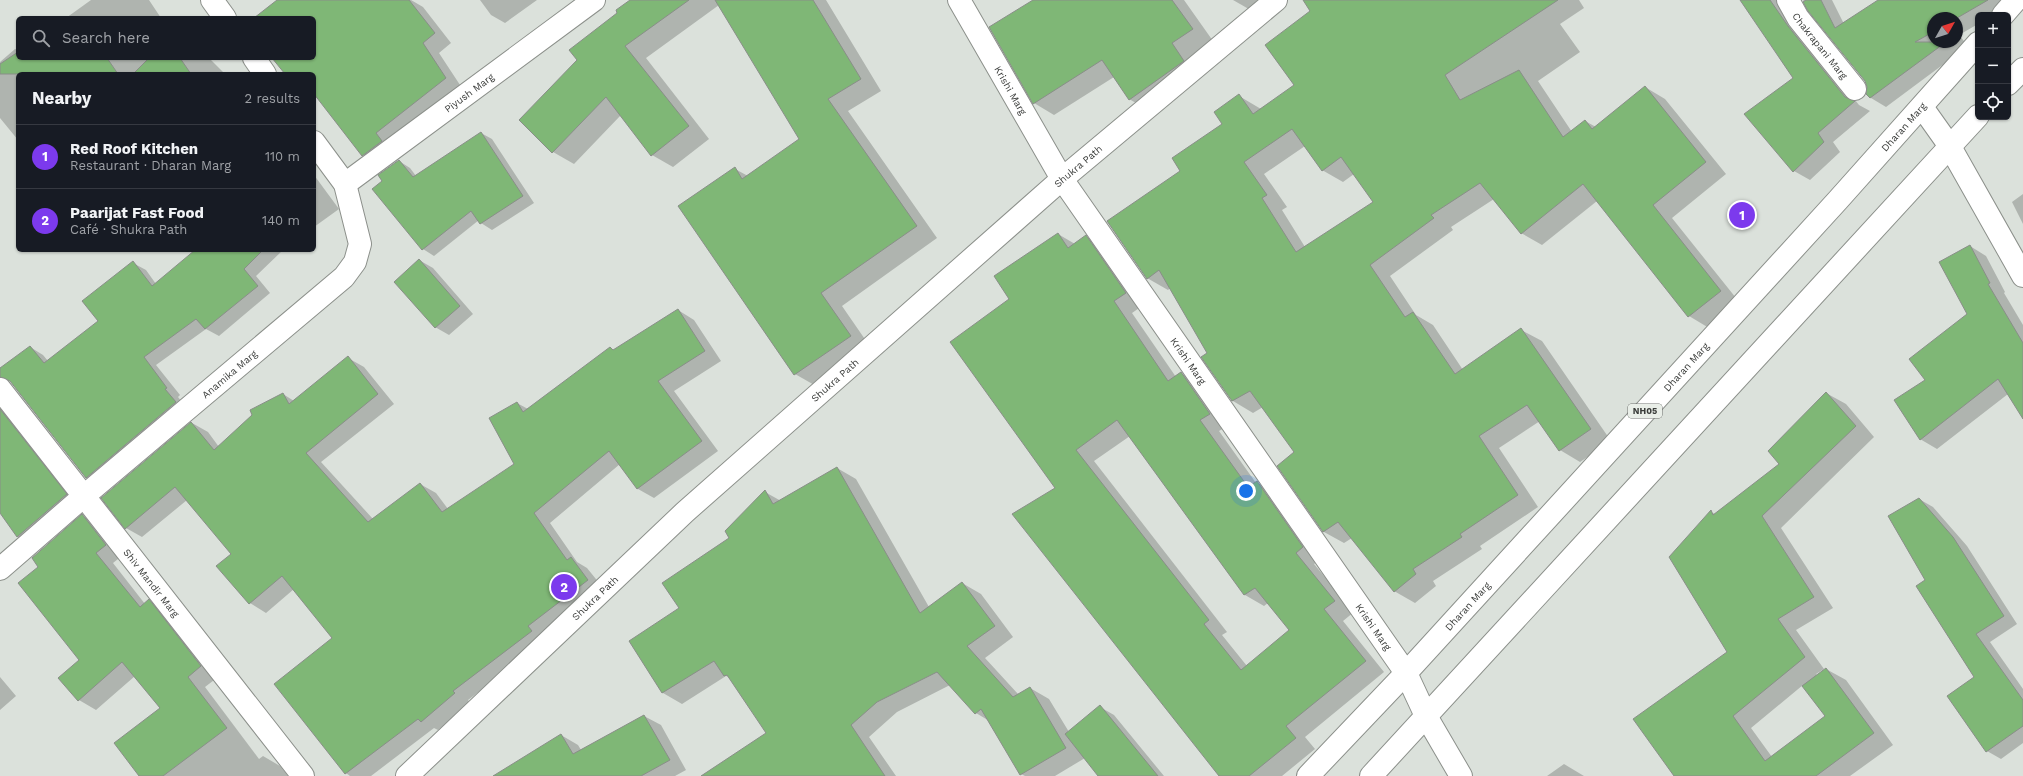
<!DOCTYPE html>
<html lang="en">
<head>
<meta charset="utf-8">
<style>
  :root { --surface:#171b24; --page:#20242c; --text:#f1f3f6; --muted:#9ea1a6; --line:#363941; --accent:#7c3aed }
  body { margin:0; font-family:"Work Sans",sans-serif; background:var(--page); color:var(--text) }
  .controls { position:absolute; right:12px; top:12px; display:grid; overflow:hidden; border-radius:6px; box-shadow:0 1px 3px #0004 }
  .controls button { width:36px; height:36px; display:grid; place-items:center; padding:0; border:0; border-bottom:1px solid var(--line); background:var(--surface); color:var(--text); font:20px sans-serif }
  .compass { position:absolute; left:1927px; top:12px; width:36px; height:36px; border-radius:50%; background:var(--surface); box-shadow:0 1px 3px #0004; rotate:51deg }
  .you { position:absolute; left:1246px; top:491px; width:14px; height:14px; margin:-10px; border:3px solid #fff; border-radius:50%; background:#1a73e8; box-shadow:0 0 0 6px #1a73e833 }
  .badge { display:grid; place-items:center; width:26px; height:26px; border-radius:50%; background:var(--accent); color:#fff; font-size:13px; font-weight:700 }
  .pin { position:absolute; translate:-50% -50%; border:2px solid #fff; box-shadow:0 1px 4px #0006 }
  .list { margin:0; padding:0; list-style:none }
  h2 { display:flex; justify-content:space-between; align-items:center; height:52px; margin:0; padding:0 16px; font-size:17px }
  h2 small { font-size:13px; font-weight:400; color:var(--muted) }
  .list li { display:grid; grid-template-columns:26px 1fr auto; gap:12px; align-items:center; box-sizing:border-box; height:64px; padding:0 16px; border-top:1px solid var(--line) }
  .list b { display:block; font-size:15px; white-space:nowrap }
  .list p { margin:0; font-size:13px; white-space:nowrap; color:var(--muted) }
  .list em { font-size:13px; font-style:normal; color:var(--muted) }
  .icon { flex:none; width:22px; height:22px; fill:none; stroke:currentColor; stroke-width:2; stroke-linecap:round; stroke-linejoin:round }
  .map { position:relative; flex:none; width:2023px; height:776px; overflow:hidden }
  .search { position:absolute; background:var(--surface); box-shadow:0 1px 3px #0004; left:16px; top:16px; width:300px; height:44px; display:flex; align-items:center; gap:10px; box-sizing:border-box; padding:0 14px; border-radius:6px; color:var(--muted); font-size:15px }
  .panel { position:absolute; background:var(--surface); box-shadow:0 1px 3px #0004; left:16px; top:72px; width:300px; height:180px; border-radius:6px }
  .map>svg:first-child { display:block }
  .shadow { fill:#0003; fill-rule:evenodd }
  .building { fill:#7fb776; stroke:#898e88; fill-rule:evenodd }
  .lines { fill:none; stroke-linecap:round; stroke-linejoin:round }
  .street-casing { stroke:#8c908b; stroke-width:24 }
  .secondary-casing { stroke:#8c908b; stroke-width:24 }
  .primary-casing { stroke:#8c908b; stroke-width:24 }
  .street { stroke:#fff; stroke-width:22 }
  .secondary { stroke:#fff; stroke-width:22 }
  .primary { stroke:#fff; stroke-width:22 }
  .labels { text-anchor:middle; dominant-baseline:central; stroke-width:3.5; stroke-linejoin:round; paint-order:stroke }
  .shield { fill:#e9eee8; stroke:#6e716e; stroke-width:1 }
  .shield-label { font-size:9px; font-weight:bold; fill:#3a3c3a }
  .street-label { font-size:10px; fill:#3a3c3a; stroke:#e9eee8 }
</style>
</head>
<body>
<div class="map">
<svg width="2023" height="776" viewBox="0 0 2023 776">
  <rect width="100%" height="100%" fill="#dbe1db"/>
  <path class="shadow" d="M91 0H149L161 18H66Z
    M279 0H411L423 7 451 43 439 53 462 88 380 164 363 155 314 92V74H286L274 58H314V18H256Z
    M480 0H537L505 23 491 15Z
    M631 0H826L881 91 848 111 937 238 842 306 871 348 816 386 795 374 735 169 748 176 800 139 719 5 646 58 709 139 673 167 652 155 621 115 574 164 553 152 578 60Z
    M1035 0H1184L1213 41 1192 55 1204 73 1150 111 1129 99 1114 77 1054 115 1034 103Z
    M1233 0H1272L1254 12Z
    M1304 0H1579L1584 8 1560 24 1580 52 1538 81 1572 132 1585 121 1596 127 1645 87 1665 99 1726 174 1672 218 1740 303 1709 328 1689 316 1597 201 1542 245 1521 233 1494 199 1451 227 1453 230 1390 276 1416 315 1433 325 1463 370 1521 330 1542 341 1611 441 1580 462 1560 450 1540 421 1499 448 1538 507 1480 546 1482 549 1433 581 1436 586 1415 603 1394 591 1352 538 1344 543 1324 532 1278 466 1296 453 1263 407 1253 413 1233 401 1203 357 1209 353 1171 287 1168 290 1147 278 1182 171 1223 124 1239 96 1261 109 1296 85 1312 11ZM1305 146 1322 170 1343 182 1354 174 1374 202 1305 247 1282 210 1287 207 1264 174Z
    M1741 0H1796L1804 36 1859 105 1870 111 1833 142 1840 152 1810 180 1794 171V78Z
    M1803 0H1832L1844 24 1880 0H2019L1993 15H1978V24L1959 35 1968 46 1886 107 1871 98 1866 81 1809 10ZM1933 18H1957V42H1933Z
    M15 49 18 50V58H209L225 74H18V140L0 118V62Z
    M481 133 492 139 534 203 492 230 481 223 479 220 434 256 423 249 374 189 383 181 399 161 410 168 416 176Z
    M314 175 339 209 314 227Z
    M2023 194V224L2012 202Z
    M1058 234 1075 244 1086 237 1106 248 1145 304 1132 313 1176 377 1181 373 1201 384 1229 425 1219 431 1256 483 1276 493 1322 558 1314 564 1354 612 1343 621 1384 672 1305 737 1315 749 1282 776H1222L1057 488 1011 299ZM1130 436 1245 595 1264 606 1268 603 1291 631 1247 666 1222 635 1227 632 1094 461Z
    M1970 246 1986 256 2005 292 2004 293 2023 325V417L2008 394 1937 449 1920 439 1926 381 1968 315Z
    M197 250H283L256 276 270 293 219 336 206 329 156 365 180 395 178 397 188 410 99 485 86 477 11 381 0 372V370L30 347 43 355 48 361 99 321 133 263 146 270 156 284Z
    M419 260 433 268 473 314 449 335 435 327Z
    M678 310 694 320 721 361 674 391 718 451 654 498 638 489 620 464 550 523 577 562 587 568 604 589 547 640 468 700 470 703 438 730 434 728 371 776H350L346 773 334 638 294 589 266 613 250 603 218 566 232 554 187 500 142 537 126 528 192 423 208 432 219 447 283 394 294 401 348 358 364 367 394 404 321 462 373 519 420 484 436 493 448 509 516 464 517 403 528 409 610 348 614 351Z
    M1826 393 1846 404 1874 437 1781 528 1833 608 1796 630 1824 669 1816 674 1818 676 1826 669 1846 680 1893 745 1850 776H1676L1728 653 1711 512 1715 514 1781 464ZM1803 685 1826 716 1772 757 1751 728Z
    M0 406 85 506 37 548 18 537 0 511Z
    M837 468 856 479 929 607 962 583 981 594 1013 637 985 658 1019 695 1030 688 1049 699 1069 732 1100 707 1114 715 1164 776H1100L1085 758 1055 776H1025L1021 774 991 722 976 713 950 685 897 712 869 737 896 776H740L842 713 726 676 682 704 663 693 630 642 681 609 765 492 781 501Z
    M1919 499 1933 507 1967 546 2017 624 1990 642 2023 689V743L2001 759 1987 751 1975 677 1927 580Z
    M82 515 99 525 123 555 113 563 145 604 149 601 166 610 218 677 205 687 259 759 263 756 280 766 288 776H140L161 709 135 676 96 710 79 700 81 660 39 567Z
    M0 677 16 696 0 710Z
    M644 716 661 725 686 770 675 776H522L561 735 578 745 581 750Z
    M1564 764 1584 776H1547Z"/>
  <path class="building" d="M277 0H409L435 33 423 43 446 78 376 133 382 141 362 156 314 94V74H285L272 58H314V18H254Z
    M630 0H689L625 46 689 126 651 156 606 97 552 153 519 120 577 60 569 50 617 13 616 10Z
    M715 0H813L861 79 828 99 917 226 821 293 851 336 794 375 678 206 735 167 742 179 799 139Z
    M1033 0H1172L1193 29 1172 43 1184 61 1129 100 1102 60 1033 104 989 27Z
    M1303 0H1558L1445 75 1460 100 1519 70 1563 137 1585 120 1592 129 1645 86 1706 162 1653 205 1721 291 1688 317 1583 184 1521 234 1480 183 1431 215 1434 218 1370 265 1405 317 1413 312 1455 374 1521 328 1591 429 1559 451 1527 405 1479 436 1518 495 1460 534 1462 537 1413 569 1416 574 1394 592 1338 522 1323 532 1277 466 1294 452 1250 391 1232 401 1201 357 1207 353 1159 270 1147 279 1107 221 1180 171 1172 158 1222 124 1214 112 1239 94 1253 114 1294 85 1265 45 1310 11ZM1292 129 1322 171 1341 157 1373 202 1296 252 1262 198 1267 195 1244 162Z
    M1740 0H1770L1788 26 1845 97 1855 101 1818 133 1824 142 1793 172 1744 114 1793 78Z
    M1806 0H1821L1835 28 1878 0H1988L1957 18H1933V32L1915 42H1946L1870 98 1866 94 1867 87 1865 81 1808 11 1803 2Z
    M18 52V58H107L118 74H0V64Z
    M149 58H180L191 74H133Z
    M481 132 523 196 480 224 471 211 422 250 372 189 382 181 378 175 399 160 413 177Z
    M1058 233 1068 248 1086 235 1126 293 1114 301 1168 381 1181 372 1210 414 1200 420 1248 487 1257 481 1303 547 1296 553 1335 601 1324 609 1366 661 1286 726 1296 738 1249 776H1219L1012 514 1055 488 950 342 1009 299 994 276ZM1117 420 1244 595 1255 588 1289 630 1241 670 1204 624 1209 620 1076 450Z
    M1970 245 1990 283 1988 284 2023 343V419L1998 379 1920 440 1894 400 1925 380 1909 359 1967 314 1939 262Z
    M195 250H263L244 269 258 286 205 329 196 319 144 357 167 388 165 389 176 402 86 478 10 381 0 377V368L30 346 44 363 98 321 82 301 133 261 152 286Z
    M419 259 460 306 435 328 394 282Z
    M678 309 705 351 658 381 702 441 637 489 609 451 534 513 567 560 571 557 588 580 528 626 532 631 453 691 455 693 421 722 418 719 345 774 274 684 332 638 282 576 249 604 216 566 231 554 175 487 125 529 101 498 191 422 214 450 252 415 250 410 283 393 289 404 348 356 378 394 306 453 368 522 420 483 442 512 514 464 489 418 517 402 523 412 610 347 613 350Z
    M1826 392 1856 426 1762 516 1814 597 1778 619 1805 657 1733 716 1765 761 1825 716 1802 686 1826 668 1874 733 1816 776H1674L1633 719 1727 652 1669 557 1711 510 1713 515 1779 464 1768 451Z
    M0 409 67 494 17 537 0 513Z
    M837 467 920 613 962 582 995 626 967 646 1013 697 1030 687 1066 748 1020 775 981 709 975 714 937 672 877 702 851 725 885 776H701L766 733 727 675 724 676 714 661 662 693 629 641 679 608 662 583 729 538 725 531 765 490 773 504Z
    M1919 498 1953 537 2004 616 1976 634 2023 700V726L1986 752 1947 696 1974 677 1916 586 1925 580 1888 516Z
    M82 514 106 545 96 553 140 607 149 599 201 666 188 677 227 728 163 776H139L114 743 160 708 122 662 78 701 58 678 79 660 18 583 38 567 32 558Z
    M1100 705 1158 776H1098L1065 734Z
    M644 715 670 760 641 776H493L561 734 573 754Z"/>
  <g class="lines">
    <defs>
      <g id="street">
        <path d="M212 0 225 18"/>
        <path id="s1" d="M1788 0 1798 18 1855 89"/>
        <path d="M254 58 265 74"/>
        <path id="s2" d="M345 184 594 0"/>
        <path id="s3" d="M0 389 303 776"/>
        <path id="s4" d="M0 569 84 496 344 277 355 262 360 244 345 184 314 142"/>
        <path d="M1426 716 1461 776"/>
        <path id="s5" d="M407 776 685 512 1062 179 1276 0"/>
      </g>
      <g id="secondary">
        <path id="s6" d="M959 0 1062 179 1406 673 1426 716"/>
      </g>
      <g id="primary">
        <path d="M2003 15 2016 0"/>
        <path d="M2008 84 2023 69"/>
        <path d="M1922 107 1949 145 2023 276"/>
        <path id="s7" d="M1308 776 1406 673 1838 200 1978 43"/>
        <path d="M1371 776 1978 116"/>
      </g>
    </defs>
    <use href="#street" class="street-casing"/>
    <use href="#secondary" class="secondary-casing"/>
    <use href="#primary" class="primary-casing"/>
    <use href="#street" class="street"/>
    <use href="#secondary" class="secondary"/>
    <use href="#primary" class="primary"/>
  </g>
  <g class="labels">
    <rect class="shield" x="1628" y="404" width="34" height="14" rx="3"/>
    <g class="shield-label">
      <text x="1645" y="411">NH05</text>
    </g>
    <g class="street-label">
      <text stroke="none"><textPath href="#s1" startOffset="56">Chakrapani Marg</textPath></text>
      <text stroke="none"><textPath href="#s6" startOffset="104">Krishi Marg</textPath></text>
      <text stroke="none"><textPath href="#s2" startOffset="154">Piyush Marg</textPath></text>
      <text stroke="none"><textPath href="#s7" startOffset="881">Dharan Marg</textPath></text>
      <text stroke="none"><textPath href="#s5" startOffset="907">Shukra Path</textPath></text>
      <text stroke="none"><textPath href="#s6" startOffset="428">Krishi Marg</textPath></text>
      <text stroke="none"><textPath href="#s7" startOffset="557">Dharan Marg</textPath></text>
      <text stroke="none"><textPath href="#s4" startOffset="301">Anamika Marg</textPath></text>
      <text stroke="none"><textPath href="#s5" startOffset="583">Shukra Path</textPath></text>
      <text stroke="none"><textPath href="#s3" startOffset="246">Shiv Mandir Marg</textPath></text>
      <text stroke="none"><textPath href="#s5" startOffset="259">Shukra Path</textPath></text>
      <text stroke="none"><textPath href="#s7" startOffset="233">Dharan Marg</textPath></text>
      <text stroke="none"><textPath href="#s6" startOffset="752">Krishi Marg</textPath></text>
    </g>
  </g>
</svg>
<div class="controls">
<button>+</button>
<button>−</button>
<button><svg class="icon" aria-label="locate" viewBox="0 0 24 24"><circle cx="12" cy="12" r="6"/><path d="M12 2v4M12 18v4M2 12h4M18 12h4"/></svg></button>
</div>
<svg class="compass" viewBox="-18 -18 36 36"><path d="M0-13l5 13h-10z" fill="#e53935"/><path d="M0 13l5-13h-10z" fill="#9ea1a6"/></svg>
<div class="you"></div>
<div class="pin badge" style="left:1742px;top:215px">1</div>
<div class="pin badge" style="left:564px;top:587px">2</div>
<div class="search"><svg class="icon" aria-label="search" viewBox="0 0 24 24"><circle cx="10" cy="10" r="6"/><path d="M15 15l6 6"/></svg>Search here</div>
<section class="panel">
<h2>Nearby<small>2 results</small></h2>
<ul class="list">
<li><span class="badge">1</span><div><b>Red Roof Kitchen</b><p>Restaurant · Dharan Marg</p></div><em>110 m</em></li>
<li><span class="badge">2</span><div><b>Paarijat Fast Food</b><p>Café · Shukra Path</p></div><em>140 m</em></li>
</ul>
</section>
</div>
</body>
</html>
